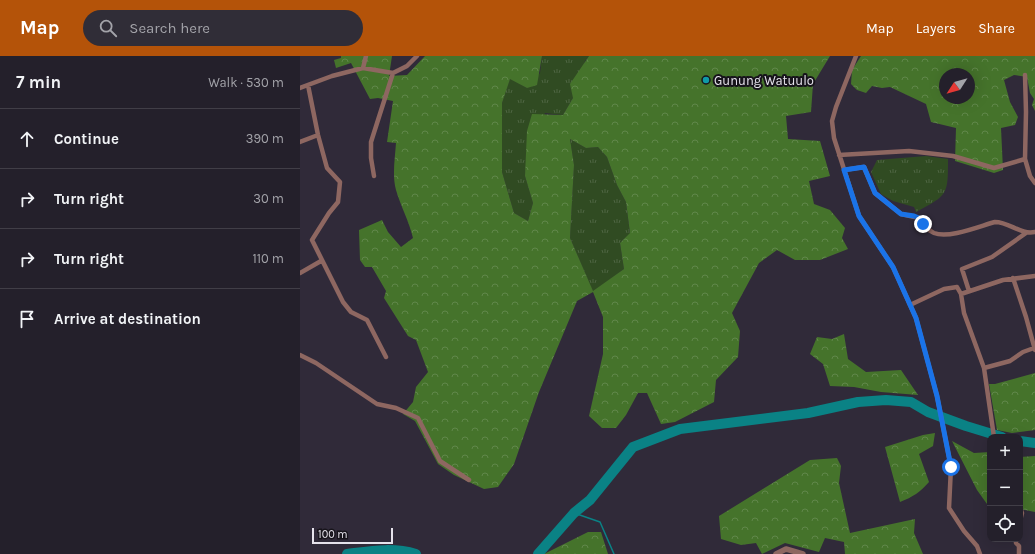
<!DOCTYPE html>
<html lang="en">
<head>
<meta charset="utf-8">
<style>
  :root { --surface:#24202b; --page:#302d37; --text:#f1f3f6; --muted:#a3a3a9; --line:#413e47; --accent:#b45309 }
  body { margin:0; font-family:Karla,sans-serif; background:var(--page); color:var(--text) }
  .controls { position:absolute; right:12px; bottom:12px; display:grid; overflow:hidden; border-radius:8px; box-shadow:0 4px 16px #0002 }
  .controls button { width:36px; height:36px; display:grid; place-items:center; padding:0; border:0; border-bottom:1px solid var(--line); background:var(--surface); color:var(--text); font:20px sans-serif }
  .compass { position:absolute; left:639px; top:12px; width:36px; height:36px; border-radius:50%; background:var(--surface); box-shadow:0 4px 16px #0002; rotate:234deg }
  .scale { position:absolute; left:12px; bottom:10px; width:81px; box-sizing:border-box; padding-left:4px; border:2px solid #e6e3ec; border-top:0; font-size:11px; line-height:14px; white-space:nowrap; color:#e6e3ec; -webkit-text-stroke:3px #17141b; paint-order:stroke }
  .stop { position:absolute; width:12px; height:12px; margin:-9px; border:3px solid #1a73e8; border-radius:50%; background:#fff }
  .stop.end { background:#1a73e8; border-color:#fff; box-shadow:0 1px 4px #0008 }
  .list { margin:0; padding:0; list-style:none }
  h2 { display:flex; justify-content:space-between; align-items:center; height:52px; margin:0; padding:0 16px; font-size:17px }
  h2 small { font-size:13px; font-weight:400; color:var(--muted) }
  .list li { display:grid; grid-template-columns:26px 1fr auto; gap:12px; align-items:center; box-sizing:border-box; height:60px; padding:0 16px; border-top:1px solid var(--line) }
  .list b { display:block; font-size:15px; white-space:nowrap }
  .list em { font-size:13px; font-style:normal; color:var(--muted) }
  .icon { flex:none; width:22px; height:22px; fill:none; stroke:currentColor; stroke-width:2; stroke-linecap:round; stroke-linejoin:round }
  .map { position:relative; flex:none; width:735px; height:498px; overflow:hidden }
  header { display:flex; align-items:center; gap:24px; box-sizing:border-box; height:56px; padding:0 20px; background:var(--accent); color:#fff }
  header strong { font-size:19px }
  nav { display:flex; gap:22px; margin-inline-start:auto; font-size:14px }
  .search { width:280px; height:36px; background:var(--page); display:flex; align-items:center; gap:10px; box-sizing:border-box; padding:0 14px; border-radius:22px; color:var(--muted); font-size:15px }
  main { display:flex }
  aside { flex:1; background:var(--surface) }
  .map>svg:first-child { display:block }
  .grass { fill:url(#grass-tufts) }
  .forest { fill:url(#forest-crowns); fill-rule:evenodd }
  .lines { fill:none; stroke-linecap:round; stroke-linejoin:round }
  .stream { stroke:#0a8285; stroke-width:1.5 }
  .river { stroke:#0a8285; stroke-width:10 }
  .minor { stroke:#8e6761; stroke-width:4.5 }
  .tertiary { stroke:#8e6761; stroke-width:5.5 }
  .route { stroke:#1a73e8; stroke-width:5 }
  .culture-dot { fill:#0f9aa8; stroke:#17141b; stroke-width:1.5 }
  .labels { text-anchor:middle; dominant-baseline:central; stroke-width:4; stroke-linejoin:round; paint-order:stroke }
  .poi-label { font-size:13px; fill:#e6e3ec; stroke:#17141b; text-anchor:start }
</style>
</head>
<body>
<header>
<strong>Map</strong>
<div class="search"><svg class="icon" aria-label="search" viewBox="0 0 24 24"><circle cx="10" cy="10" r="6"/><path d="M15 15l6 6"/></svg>Search here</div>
<nav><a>Map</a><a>Layers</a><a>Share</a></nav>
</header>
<main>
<aside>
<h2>7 min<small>Walk · 530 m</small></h2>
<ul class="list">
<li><svg class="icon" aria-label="ahead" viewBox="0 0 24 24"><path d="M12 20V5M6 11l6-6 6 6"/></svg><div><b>Continue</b></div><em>390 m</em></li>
<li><svg class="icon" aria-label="right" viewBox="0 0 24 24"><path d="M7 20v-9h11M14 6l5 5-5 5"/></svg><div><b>Turn right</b></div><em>30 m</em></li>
<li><svg class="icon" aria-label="right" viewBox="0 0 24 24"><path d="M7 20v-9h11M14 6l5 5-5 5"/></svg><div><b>Turn right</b></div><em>110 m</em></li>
<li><svg class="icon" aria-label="arrive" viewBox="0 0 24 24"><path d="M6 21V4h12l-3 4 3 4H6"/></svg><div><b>Arrive at destination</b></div></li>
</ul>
</aside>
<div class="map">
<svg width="735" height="498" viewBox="0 0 735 498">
  <defs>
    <pattern id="grass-tufts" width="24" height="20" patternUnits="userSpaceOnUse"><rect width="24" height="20" fill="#304b22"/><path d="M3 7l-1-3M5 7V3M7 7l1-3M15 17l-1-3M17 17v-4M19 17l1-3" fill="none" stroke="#4e6542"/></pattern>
    <pattern id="forest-crowns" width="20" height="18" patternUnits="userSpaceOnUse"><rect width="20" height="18" fill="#45732b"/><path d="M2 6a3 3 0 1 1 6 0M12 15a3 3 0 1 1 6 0" fill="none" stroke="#60874a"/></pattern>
  </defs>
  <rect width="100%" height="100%" fill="#302a39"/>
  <path class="grass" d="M242 0H289L285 5 273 42 263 59 245 57 228 99 225 120 233 147 228 165 214 157 202 116V47L210 22 227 32 240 17Z
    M270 83 286 92 298 91 307 101 317 129 326 146 330 178 320 187 324 213 293 236 270 182 274 109Z
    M626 100 648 103C648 139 648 139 616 156L614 151 593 145 581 138 571 116 577 104Z"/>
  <path class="forest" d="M41 0H92L89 20 107 19 125 0H242L237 29 227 32 210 23 202 47V116L214 157 228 165 233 147 225 120 227 75 232 58 263 59 273 42 270 28 289 0H530L513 28 511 56 486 60 488 83 520 85 530 120 509 125 514 148 530 154 545 172 542 182 548 193 520 204H495L477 194 459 207 432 257 440 275 438 301 416 324 414 346 375 366 361 368 347 337H338L326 359 316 372H302L289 360 303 298V261L293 236 277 245 239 336 214 408 198 431 184 433 154 419 138 408 115 365 103 358 113 346 116 331 128 316 116 284 108 280 84 242 86 235 72 211H65L60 204 59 174 82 164 88 176 101 191 113 182C109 165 101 151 96 134 92 120 95 102 96 87L87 86 93 45 78 42 70 43 51 7 36 12 34 4 41 2ZM270 83 286 92 298 91 307 101 317 129 326 146 330 177 320 187 324 213 293 235 270 182 274 109Z
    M561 0H735V55L732 49 734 43 730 37 727 21 714 19 704 24 710 46 718 61 715 69 701 72 703 114 694 117 655 105 656 72 631 66 626 48 590 31 582 32 572 30 566 37 557 34 551 28 552 14ZM645 18H669V42H645Z
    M544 278 548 303 566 316 601 314 618 339 581 336 554 331 530 330 523 308 510 298 517 281 532 283Z
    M735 317V374L712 377 697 374 689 328H695Z
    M635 377 633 390 619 398 629 426C620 436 613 441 600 446L585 391 623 379Z
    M652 385 674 397 690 396V449L687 448 677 434Z
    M735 400V456L720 453V401Z
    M537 402 541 410 539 427 550 477 615 463 614 477 623 498H545L544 486 525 482 519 496 485 487 462 498 456 487 441 489 421 483 419 460 510 404Z
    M288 476H301L308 498H244Z"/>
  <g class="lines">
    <path class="stream" d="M274 457 300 466 314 498"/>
    <path class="river" d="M720 385 735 387
      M47 498C71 495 93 491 116 498
      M238 498 274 457 290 444 333 391 380 373 508 357 558 346 586 344 611 346 628 356 666 370 702 381"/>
    <path class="minor" d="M556 0 536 51 532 65 534 82 559 160 593 211 616 262 637 340 651 411 649 452 664 475 677 490 680 498
      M63 12 66 0
      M725 19 726 56 725 103 730 120 735 127
      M8 29 18 79 27 112 40 126 38 146 29 157 12 184 43 246 51 256 67 264 86 301
      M0 32 32 20 63 12 93 17 107 10 117 0
      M0 86 18 79
      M539 99 609 95 653 100 694 112 725 103
      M544 114 564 111 575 137 601 158 619 162C623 168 627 174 634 177 649 183 680 170 695 166 710 166 720 179 735 176
      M74 120 71 102V86L93 17
      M0 217 21 205
      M713 222 726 261 735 294
      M669 235 662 213 692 201 726 177
      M661 238 664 257 684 312 694 381
      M610 249 644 233 657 231 661 238 703 224 735 220
      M0 299 16 307 77 348 96 352 118 362 140 405 169 424
      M684 312 710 305 723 296 734 292
      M720 452 722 457 720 465
      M716 483V487L719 490V498"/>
    <path class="tertiary" d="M476 498 486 493 503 498"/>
  </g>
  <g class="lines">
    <path class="route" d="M623 168 619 162 614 160 601 158 575 137 564 111 544 114 559 160 593 211 616 262 637 340 651 411"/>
  </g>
  <circle class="culture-dot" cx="406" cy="24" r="4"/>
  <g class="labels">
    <g class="poi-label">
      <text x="414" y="24">Gunung Watuulo</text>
    </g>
  </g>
</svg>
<div class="controls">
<button>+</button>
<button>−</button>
<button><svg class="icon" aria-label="locate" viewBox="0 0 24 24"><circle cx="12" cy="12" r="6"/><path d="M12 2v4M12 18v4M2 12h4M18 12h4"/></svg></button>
</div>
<svg class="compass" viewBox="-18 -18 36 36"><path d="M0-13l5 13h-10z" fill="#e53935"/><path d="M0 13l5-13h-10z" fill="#a3a3a9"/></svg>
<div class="scale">100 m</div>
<div class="stop" style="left:651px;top:411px"></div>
<div class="stop end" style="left:623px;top:168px"></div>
</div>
</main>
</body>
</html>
